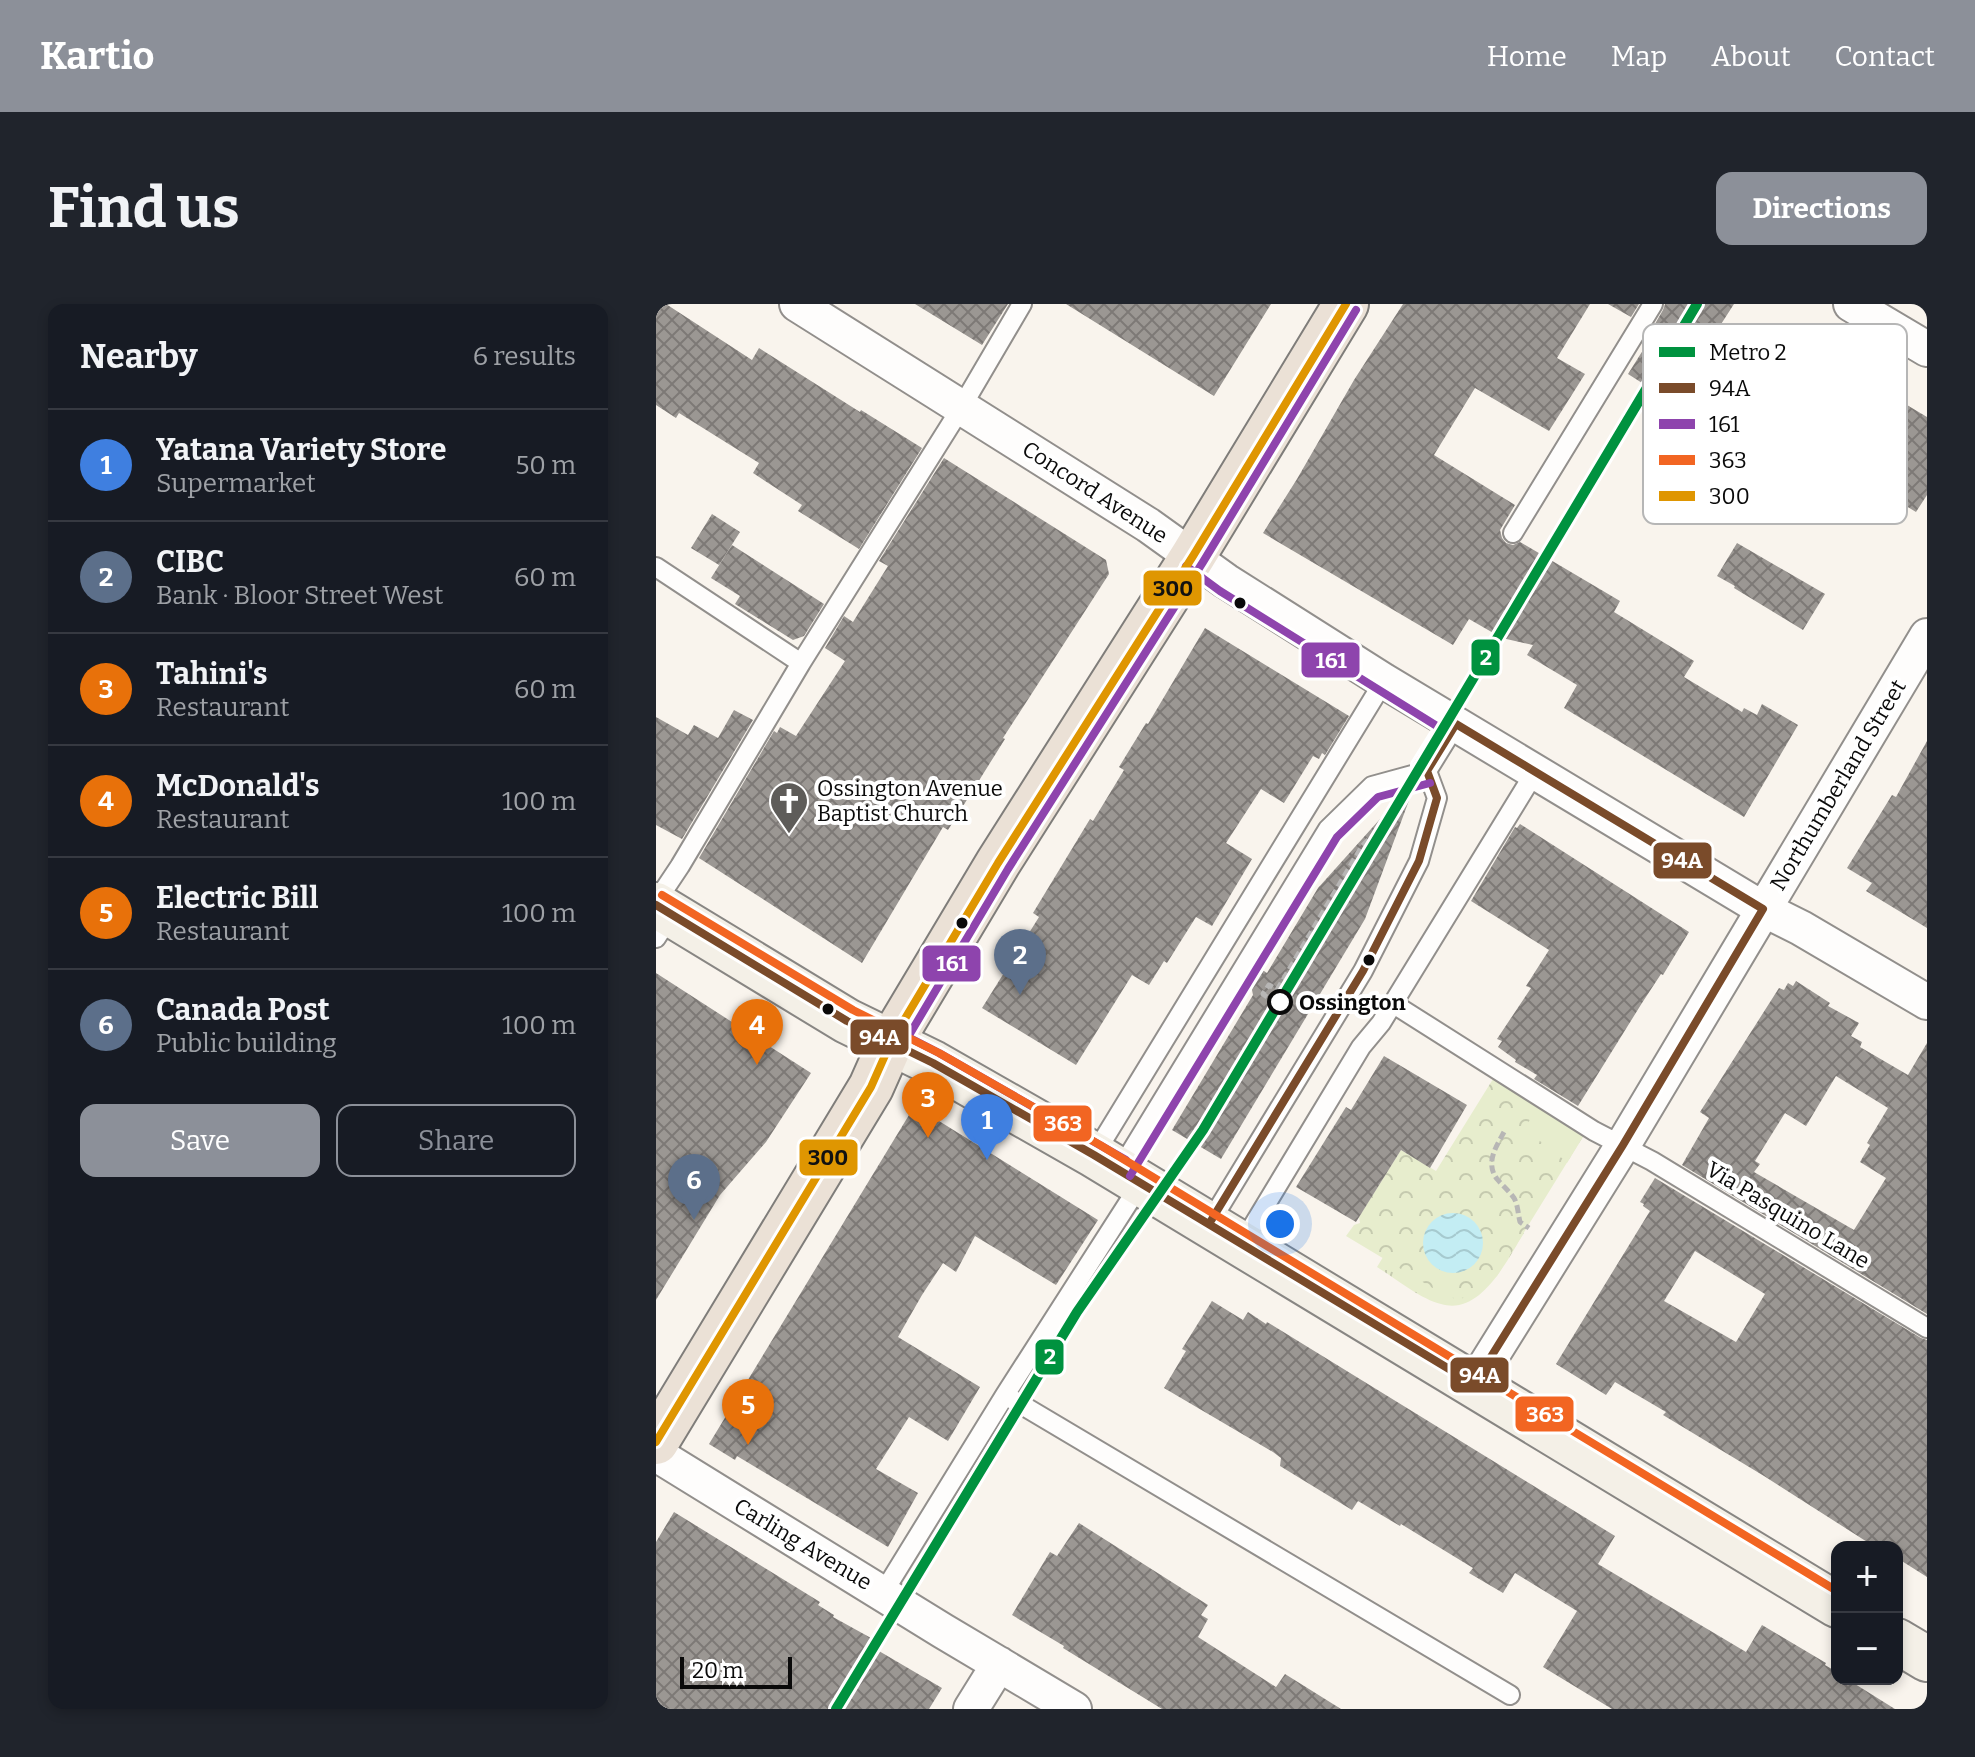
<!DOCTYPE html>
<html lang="en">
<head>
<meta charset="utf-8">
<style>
  :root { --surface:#171b24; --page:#20242c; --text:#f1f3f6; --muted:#9ea1a6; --line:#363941; --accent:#8c9099 }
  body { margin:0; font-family:Bitter,serif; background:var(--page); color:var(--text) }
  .controls { position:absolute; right:24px; bottom:24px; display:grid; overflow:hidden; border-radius:16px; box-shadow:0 4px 12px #0003 }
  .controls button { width:72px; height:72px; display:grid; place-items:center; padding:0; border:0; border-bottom:2px solid var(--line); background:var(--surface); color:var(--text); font:40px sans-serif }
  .scale { position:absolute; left:24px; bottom:20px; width:112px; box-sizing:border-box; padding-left:8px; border:4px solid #0a0a0a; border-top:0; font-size:22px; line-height:28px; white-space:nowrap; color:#0a0a0a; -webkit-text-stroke:6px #fff; paint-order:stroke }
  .you { position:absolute; left:624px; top:920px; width:28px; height:28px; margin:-20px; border:6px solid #fff; border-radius:50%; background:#1a73e8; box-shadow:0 0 0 12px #1a73e833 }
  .badge { display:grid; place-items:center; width:52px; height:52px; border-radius:50%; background:var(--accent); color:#fff; font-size:26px; font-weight:700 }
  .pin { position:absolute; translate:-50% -66px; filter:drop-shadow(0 2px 4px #0008) }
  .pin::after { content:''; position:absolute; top:42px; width:28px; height:24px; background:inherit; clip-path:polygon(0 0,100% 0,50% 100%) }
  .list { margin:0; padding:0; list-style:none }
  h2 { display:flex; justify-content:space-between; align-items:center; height:104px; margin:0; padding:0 32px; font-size:34px }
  h2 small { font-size:26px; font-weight:400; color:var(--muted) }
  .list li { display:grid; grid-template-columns:52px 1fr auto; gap:24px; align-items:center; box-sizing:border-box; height:112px; padding:0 32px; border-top:2px solid var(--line) }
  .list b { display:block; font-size:30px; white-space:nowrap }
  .list p { margin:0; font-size:26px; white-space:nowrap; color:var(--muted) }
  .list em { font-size:26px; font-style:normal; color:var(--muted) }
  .actions { display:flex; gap:16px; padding:24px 32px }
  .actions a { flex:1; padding:18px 0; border:2px solid var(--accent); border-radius:16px; text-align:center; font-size:28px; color:var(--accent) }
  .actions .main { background:var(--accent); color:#fff }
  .map { position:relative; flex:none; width:1271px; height:1405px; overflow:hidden; border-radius:16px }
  header { display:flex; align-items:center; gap:48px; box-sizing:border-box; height:112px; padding:0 40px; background:var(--accent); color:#fff }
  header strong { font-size:38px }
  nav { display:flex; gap:44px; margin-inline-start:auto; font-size:28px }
  .intro { display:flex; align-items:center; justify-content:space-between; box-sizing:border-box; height:192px; padding:0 48px }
  h1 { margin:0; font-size:56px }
  .button { padding:20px 36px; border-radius:16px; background:var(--accent); color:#fff; font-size:28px; font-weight:700 }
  main { display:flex; gap:48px; padding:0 48px }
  aside { flex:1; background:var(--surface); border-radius:16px; box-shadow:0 4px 12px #0003 }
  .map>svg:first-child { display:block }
  .grass { fill:url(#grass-tufts) }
  .park { fill:url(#park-crowns) }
  .garden { fill:#e7edcd }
  .water { fill:url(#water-waves) }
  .building { fill:url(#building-cross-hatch); fill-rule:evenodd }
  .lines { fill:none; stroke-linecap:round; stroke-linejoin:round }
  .lane-casing { stroke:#928f8c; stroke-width:22 }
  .street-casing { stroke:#928f8c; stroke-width:38 }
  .secondary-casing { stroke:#888683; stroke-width:48 }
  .primary-casing { stroke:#7f7d7a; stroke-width:48 }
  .path { stroke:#b7b6b5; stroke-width:5; stroke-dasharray:8 4; stroke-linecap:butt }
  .lane { stroke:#fefdfc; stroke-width:18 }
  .street { stroke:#fefdfc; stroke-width:34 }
  .secondary { stroke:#f4f0e7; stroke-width:44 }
  .primary { stroke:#ebe1d6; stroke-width:44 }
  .bus-1-casing { stroke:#fff; stroke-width:14 }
  .bus-2-casing { stroke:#fff; stroke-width:14 }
  .bus-3-casing { stroke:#fff; stroke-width:14 }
  .bus-4-casing { stroke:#fff; stroke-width:14 }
  .bus-1 { stroke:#7a4b2a; stroke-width:8 }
  .bus-2 { stroke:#8e44ad; stroke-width:8 }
  .bus-3 { stroke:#f26522; stroke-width:8 }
  .bus-4 { stroke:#df9601; stroke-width:8 }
  .metro-1-casing { stroke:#fff; stroke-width:16 }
  .metro-1 { stroke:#00923f; stroke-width:10 }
  .bus-dot { fill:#0a0a0a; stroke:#fff; stroke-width:3 }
  .stop-dot { fill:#fff; stroke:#0a0a0a; stroke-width:4 }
  .labels { text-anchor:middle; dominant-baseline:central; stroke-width:8; stroke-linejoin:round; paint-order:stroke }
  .street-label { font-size:22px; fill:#0a0a0a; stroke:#fff }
  .poi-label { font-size:22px; fill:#0a0a0a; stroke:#fff; text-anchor:start }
  .stop-label { font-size:22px; font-weight:bold; fill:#0a0a0a; stroke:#fff; text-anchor:start }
  .key { fill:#fff; stroke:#b6b6b6; stroke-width:2 }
  .key-label { font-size:22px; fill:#0a0a0a }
  .line-badge { stroke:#fff; stroke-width:3 }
  .badge-label { font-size:22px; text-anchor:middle; font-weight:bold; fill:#fff }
  .pale-badge-label { font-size:22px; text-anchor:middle; font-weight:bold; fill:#111 }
</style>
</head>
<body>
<header>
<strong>Kartio</strong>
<nav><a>Home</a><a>Map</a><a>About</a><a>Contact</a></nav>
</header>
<div class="intro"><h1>Find us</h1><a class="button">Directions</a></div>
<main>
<aside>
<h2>Nearby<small>6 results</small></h2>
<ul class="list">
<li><span class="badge" style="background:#3f7fe0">1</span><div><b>Yatana Variety Store</b><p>Supermarket</p></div><em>50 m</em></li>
<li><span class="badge" style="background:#5c6f8a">2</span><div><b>CIBC</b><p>Bank · Bloor Street West</p></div><em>60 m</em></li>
<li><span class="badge" style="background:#e8710a">3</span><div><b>Tahini's</b><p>Restaurant</p></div><em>60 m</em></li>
<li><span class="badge" style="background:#e8710a">4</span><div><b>McDonald's</b><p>Restaurant</p></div><em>100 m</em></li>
<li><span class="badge" style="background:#e8710a">5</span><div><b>Electric Bill</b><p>Restaurant</p></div><em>100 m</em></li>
<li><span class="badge" style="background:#5c6f8a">6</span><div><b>Canada Post</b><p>Public building</p></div><em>100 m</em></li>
</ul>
<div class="actions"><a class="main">Save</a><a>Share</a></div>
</aside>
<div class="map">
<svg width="1271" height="1405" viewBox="0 0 1271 1405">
  <defs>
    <pattern id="grass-tufts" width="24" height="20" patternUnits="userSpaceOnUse" patternTransform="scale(2)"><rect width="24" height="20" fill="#e7edcd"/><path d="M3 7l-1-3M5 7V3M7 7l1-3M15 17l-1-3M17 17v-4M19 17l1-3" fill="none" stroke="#c5caaf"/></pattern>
    <pattern id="park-crowns" width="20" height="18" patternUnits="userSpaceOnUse" patternTransform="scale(2)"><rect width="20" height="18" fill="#e7edcd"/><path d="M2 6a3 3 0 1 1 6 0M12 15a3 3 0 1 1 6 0" fill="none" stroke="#c5caaf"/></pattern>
    <pattern id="water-waves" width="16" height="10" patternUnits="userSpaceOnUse" patternTransform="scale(2)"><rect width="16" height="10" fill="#c3edf3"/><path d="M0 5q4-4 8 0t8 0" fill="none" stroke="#a6cacf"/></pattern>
    <pattern id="building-cross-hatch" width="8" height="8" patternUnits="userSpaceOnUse" patternTransform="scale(2)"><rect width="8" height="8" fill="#9b9793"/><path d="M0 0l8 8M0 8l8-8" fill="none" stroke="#7d7976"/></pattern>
  </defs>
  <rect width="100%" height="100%" fill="#f9f4ed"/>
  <path class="grass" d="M760 899 868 929C851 956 825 1012 785 1000 764 995 739 974 721 963Z"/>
  <path class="park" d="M837 775 928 831 841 972 816 991 802 995 790 992 690 932 698 921 704 919 703 913 745 846 780 867Z"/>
  <path class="garden" d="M881 802 928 831 911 859 894 843 870 829V823Z"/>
  <path class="water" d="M767 939a30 30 0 1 1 60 0a30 30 0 1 1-60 0Z"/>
  <path class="building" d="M0 0H10L96 56 103 44 204 108 205 106 266 144 203 245 142 207 146 201 97 169 103 159 23 109 20 114 0 101Z
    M259 0H352L326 41Z
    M410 0H615L558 92Z
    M747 0H934L901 54 929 70 893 127 819 84 778 151 859 201 844 226 846 234 850 239 857 241 864 238 964 297 958 308 1038 357 1028 373 1086 408 1088 404 1101 411 1106 400 1142 421 1088 513 908 404 921 381 871 351 877 341 846 334 813 315 797 341 607 229 641 175 698 76Z
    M952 0H983L975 13Z
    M1009 0H1078L1060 28 1137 76 1140 72 1154 81 1170 55 1239 98 1241 95 1271 113V191L1260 208 1222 185 1219 189 1213 187 1119 129 1093 171 986 104 997 86 972 70 999 27 996 25 1007 6Z
    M288 154 450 256 453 270 347 434 349 435 292 526 287 523 206 659 43 554 118 427 121 429 124 423 140 432 189 357 169 344 188 312 197 318 232 262 223 257Z
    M56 210 84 228 63 261 35 244Z
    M1081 239 1169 290 1147 326 1078 284 1079 282 1061 272Z
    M76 241 168 300 148 332 137 336 79 300 84 292 55 274Z
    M549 324 693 412 669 451 666 449 663 455 657 452 628 499 605 485 570 539 596 555 556 622 540 613 511 659 508 657 493 681 476 671 420 761 326 704 383 613 377 609 434 515 437 517 468 466 463 463 490 419 492 420Z
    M78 406 97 416 26 535 0 521V413L32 431 38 421 62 434Z
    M1271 437V624L1210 587 1216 579 1191 564 1236 491 1240 493Z
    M758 483 709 615 565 855 516 826 597 691 594 676 602 663 611 669 662 584 751 485Z
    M864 520 1033 628 1007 671 1005 670 986 699 922 802 878 775 881 771 859 758 860 756 842 743 846 737 841 735 875 684 870 682 893 646 815 597 859 523 861 524Z
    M0 669 155 769 110 838 64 891 0 996Z
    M1140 677 1174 699 1172 702 1203 719 1195 732 1206 738 1204 743 1252 771 1271 739V1010L1026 861 1053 814 1044 808 1123 684 1128 686 1132 679 1137 682ZM1180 772 1232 804 1211 839 1214 841 1204 858 1230 874 1198 926 1098 868 1104 860 1099 857 1129 809 1150 822Z
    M728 752 811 801 774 864 745 846 700 918 640 883 690 803 695 806Z
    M267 807 442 916 400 981 319 932 300 968 287 959 266 991 242 1033 324 1083 292 1137 253 1113 220 1165 262 1189 232 1243 81 1152 79 1156 53 1140 253 811Z
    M999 874 1265 1034 1271 1036V1273L1241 1254V1243H1219L1108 1172 1007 1111 1010 1108 959 1078 950 1091 900 1060 994 907 987 902 988 900 984 898ZM1039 947 1109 990 1080 1038 1008 997Z
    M556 997 587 1016 592 1008 610 1020 611 1018 959 1232 942 1260 1090 1348 1106 1321 1170 1359 1169 1361 1181 1368V1375H1191L1239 1405H956L887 1363 921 1307 859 1269 847 1289 813 1269 817 1264 745 1220 744 1222 702 1197 696 1206 624 1162 625 1154 617 1148 508 1084 530 1047 526 1045Z
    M18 1208 164 1298 162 1301 178 1311 177 1313 215 1334 211 1340 286 1384 273 1405H0V1238Z
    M423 1219 552 1301 545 1311 552 1315 542 1333 620 1383 629 1370 685 1405H506L407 1344 408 1342 356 1311 394 1248 401 1252Z"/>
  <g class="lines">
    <defs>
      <path id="lane" d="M857 229 997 0
        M0 263 145 359
        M771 467 800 420
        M0 598 24 562 145 359 305 104 366 0
        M0 634 15 611
        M736 699 938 827 996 857 1271 1024
        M438 851 728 377
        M464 866 672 525 716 482 771 467
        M553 920 707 667 763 557 781 494 771 467
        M586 940 705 743 725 719 879 468
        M349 1091 854 1391
        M227 1289 349 1091 485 879"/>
      <path id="street" d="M141 0 492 221 570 277 728 377 1107 605 1145 624 1271 698
        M1195 0 1271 45
        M818 1080 967 841 1271 332
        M0 1150 287 1327 418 1405
        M315 1405 343 1360"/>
      <path id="secondary" d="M0 601 191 717 277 759 438 851 1181 1301
        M1241 1337 1271 1355"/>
      <path id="primary" d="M0 1138 215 783 235 738 342 559 537 252 690 0"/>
    </defs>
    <use href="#lane" class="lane-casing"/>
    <use href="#street" class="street-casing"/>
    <use href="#secondary" class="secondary-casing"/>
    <use href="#primary" class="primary-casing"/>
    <path class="path" d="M621 686 706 542 739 510
      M611 693 607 690 613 681 652 705
      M848 828C840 843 829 859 841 875 846 881 853 887 858 894 862 901 862 910 864 918L873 924"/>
    <use href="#lane" class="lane"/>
    <use href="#street" class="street"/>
    <use href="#secondary" class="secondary"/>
    <use href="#primary" class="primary"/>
    <defs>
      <path id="bus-1" d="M0 601 191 717 277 759 438 851 818 1080 967 841 1107 605 800 420 771 467
        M553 920 707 667 763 557 781 494 771 467"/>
      <path id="bus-2" d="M530 262 564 287 784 424 761 461
        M470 856 283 749 252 733 352 565 547 258 700 6
        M474 872 681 533 722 493 774 479"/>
      <path id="bus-3" d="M6 591 197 706 283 749 444 841 1181 1287"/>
      <path id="bus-4" d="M0 1138 215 783 235 738 342 559 537 252 690 0"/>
    </defs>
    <use href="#bus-1" class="bus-1-casing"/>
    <use href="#bus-2" class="bus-2-casing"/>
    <use href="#bus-3" class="bus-3-casing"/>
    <use href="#bus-4" class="bus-4-casing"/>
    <use href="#bus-1" class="bus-1"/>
    <use href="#bus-2" class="bus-2"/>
    <use href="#bus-3" class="bus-3"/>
    <use href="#bus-4" class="bus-4"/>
    <defs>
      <path id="metro-1" d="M180 1405 421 1008 547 826 1041 0"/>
    </defs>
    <use href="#metro-1" class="metro-1-casing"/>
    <use href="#metro-1" class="metro-1"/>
  </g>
  <defs>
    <symbol id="church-pin" viewBox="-11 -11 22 30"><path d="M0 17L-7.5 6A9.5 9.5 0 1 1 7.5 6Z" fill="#5e5c59" stroke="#fff"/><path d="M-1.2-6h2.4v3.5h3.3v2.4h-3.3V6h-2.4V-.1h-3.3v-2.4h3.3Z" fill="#fff"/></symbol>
  </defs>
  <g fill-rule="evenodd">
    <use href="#church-pin" x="111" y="475" width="44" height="60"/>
  </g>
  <g class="bus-dot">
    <circle cx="584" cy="299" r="7"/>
    <circle cx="306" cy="619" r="7"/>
    <circle cx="713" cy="656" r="7"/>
    <circle cx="172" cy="705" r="7"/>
  </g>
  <circle class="stop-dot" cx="624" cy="698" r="11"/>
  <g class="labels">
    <g class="street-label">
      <text transform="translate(439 188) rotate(33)">Concord Avenue</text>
      <text transform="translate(1182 481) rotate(-59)">Northumberland Street</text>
      <text transform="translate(1132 911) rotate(31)">Via Pasquino Lane</text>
      <text transform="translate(147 1240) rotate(31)">Carling Avenue</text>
    </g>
    <g class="poi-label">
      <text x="161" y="484">Ossington Avenue<tspan x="161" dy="25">Baptist Church</tspan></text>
    </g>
    <g class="stop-label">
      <text x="643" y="698">Ossington</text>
    </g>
  </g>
  <rect x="987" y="20" width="264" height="200" rx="12" class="key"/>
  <rect x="1003" y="43" width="36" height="10" fill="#00923f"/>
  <rect x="1003" y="79" width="36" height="10" fill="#7a4b2a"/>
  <rect x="1003" y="115" width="36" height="10" fill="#8e44ad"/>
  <rect x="1003" y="151" width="36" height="10" fill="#f26522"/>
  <rect x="1003" y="187" width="36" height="10" fill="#df9601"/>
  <g class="key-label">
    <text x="1053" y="56">Metro 2</text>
    <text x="1053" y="92">94A</text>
    <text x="1053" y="128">161</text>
    <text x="1053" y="164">363</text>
    <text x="1053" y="200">300</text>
  </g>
  <g class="line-badge">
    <rect x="486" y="265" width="61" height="38" rx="8" fill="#df9601"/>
    <rect x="814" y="334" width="31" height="39" rx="8" fill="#00923f"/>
    <rect x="644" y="337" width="61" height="38" rx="8" fill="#8e44ad"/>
    <rect x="996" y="537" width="61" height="39" rx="8" fill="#7a4b2a"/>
    <rect x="265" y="640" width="61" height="39" rx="8" fill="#8e44ad"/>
    <rect x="193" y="714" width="61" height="38" rx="8" fill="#7a4b2a"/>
    <rect x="376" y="800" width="61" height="39" rx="8" fill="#f26522"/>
    <rect x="142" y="834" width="61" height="39" rx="8" fill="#df9601"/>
    <rect x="378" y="1034" width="31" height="38" rx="8" fill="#00923f"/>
    <rect x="793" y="1052" width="61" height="38" rx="8" fill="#7a4b2a"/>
    <rect x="858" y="1091" width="61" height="38" rx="8" fill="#f26522"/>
  </g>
  <g class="badge-label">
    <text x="830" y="361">2</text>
    <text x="675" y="364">161</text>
    <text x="1026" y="564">94A</text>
    <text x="296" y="667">161</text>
    <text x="224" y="741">94A</text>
    <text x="407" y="827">363</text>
    <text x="394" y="1060">2</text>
    <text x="824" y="1079">94A</text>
    <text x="889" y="1118">363</text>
  </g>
  <g class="pale-badge-label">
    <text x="517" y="292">300</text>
    <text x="172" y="861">300</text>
  </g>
</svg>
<div class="controls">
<button>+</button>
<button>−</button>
</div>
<div class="scale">20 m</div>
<div class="you"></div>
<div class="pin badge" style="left:331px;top:856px;background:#3f7fe0">1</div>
<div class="pin badge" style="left:364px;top:691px;background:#5c6f8a">2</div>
<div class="pin badge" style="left:272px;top:834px;background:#e8710a">3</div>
<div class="pin badge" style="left:101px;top:761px;background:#e8710a">4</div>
<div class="pin badge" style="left:92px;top:1141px;background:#e8710a">5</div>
<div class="pin badge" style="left:38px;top:916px;background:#5c6f8a">6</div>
</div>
</main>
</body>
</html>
